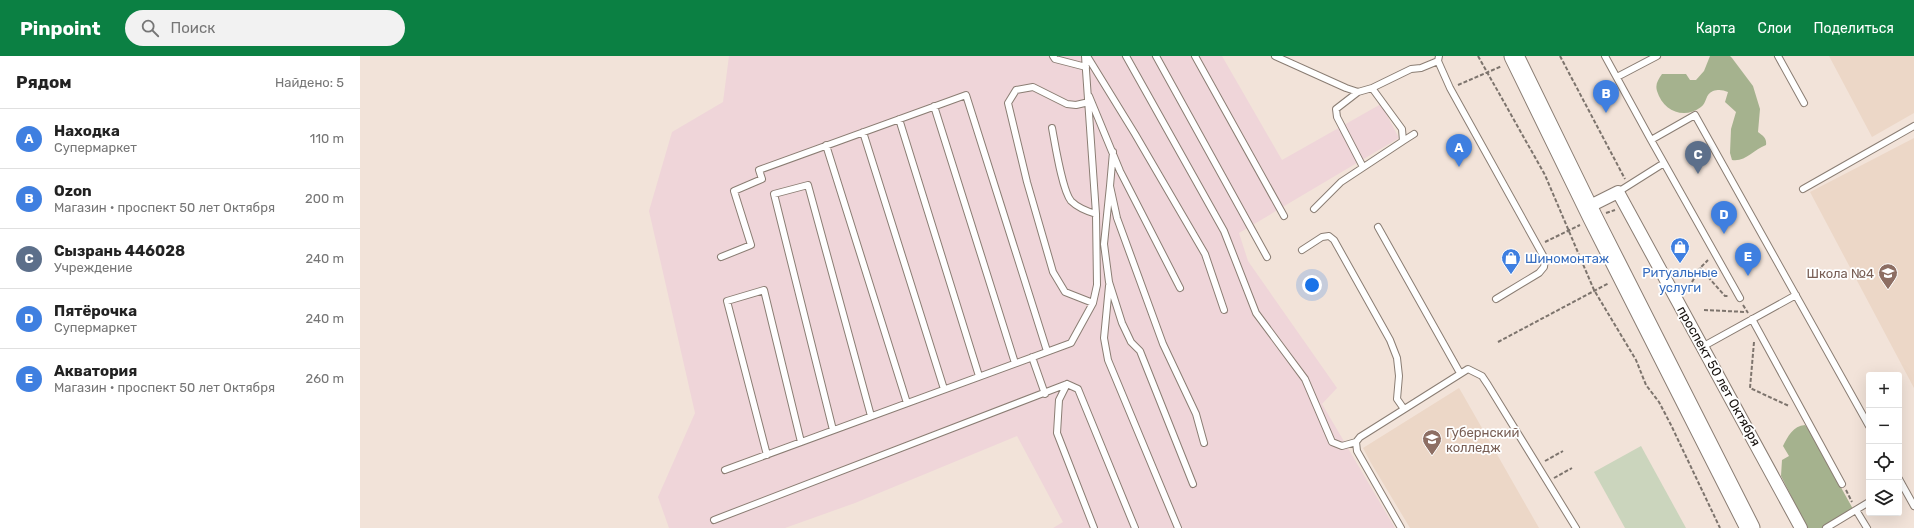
<!DOCTYPE html>
<html lang="ru">
<head>
<meta charset="utf-8">
<style>
  :root { --surface:#fff; --page:#f2f2f2; --text:#222; --muted:#767676; --line:#e0e0e0; --accent:#0b8043 }
  body { margin:0; font-family:Rubik,sans-serif; background:var(--page); color:var(--text) }
  .controls { position:absolute; right:12px; bottom:12px; display:grid; overflow:hidden; border-radius:4px; box-shadow:0 4px 16px #0002 }
  .controls button { width:36px; height:36px; display:grid; place-items:center; padding:0; border:0; border-bottom:1px solid var(--line); background:var(--surface); color:var(--text); font:20px sans-serif }
  .you { position:absolute; left:952px; top:229px; width:14px; height:14px; margin:-10px; border:3px solid #fff; border-radius:50%; background:#1a73e8; box-shadow:0 0 0 6px #1a73e833 }
  .badge { display:grid; place-items:center; width:26px; height:26px; border-radius:50%; background:var(--accent); color:#fff; font-size:13px; font-weight:700 }
  .pin { position:absolute; translate:-50% -33px; filter:drop-shadow(0 1px 2px #0008) }
  .pin::after { content:''; position:absolute; top:21px; width:14px; height:12px; background:inherit; clip-path:polygon(0 0,100% 0,50% 100%) }
  .list { margin:0; padding:0; list-style:none }
  h2 { display:flex; justify-content:space-between; align-items:center; height:52px; margin:0; padding:0 16px; font-size:17px }
  h2 small { font-size:13px; font-weight:400; color:var(--muted) }
  .list li { display:grid; grid-template-columns:26px 1fr auto; gap:12px; align-items:center; box-sizing:border-box; height:60px; padding:0 16px; border-top:1px solid var(--line) }
  .list b { display:block; font-size:15px; white-space:nowrap }
  .list p { margin:0; font-size:13px; white-space:nowrap; color:var(--muted) }
  .list em { font-size:13px; font-style:normal; color:var(--muted) }
  .icon { flex:none; width:22px; height:22px; fill:none; stroke:currentColor; stroke-width:2; stroke-linecap:round; stroke-linejoin:round }
  .map { position:relative; flex:none; width:1554px; height:472px; overflow:hidden }
  header { display:flex; align-items:center; gap:24px; box-sizing:border-box; height:56px; padding:0 20px; background:var(--accent); color:#fff }
  header strong { font-size:19px }
  nav { display:flex; gap:22px; margin-inline-start:auto; font-size:14px }
  .search { width:280px; height:36px; background:var(--page); display:flex; align-items:center; gap:10px; box-sizing:border-box; padding:0 14px; border-radius:22px; color:var(--muted); font-size:15px }
  main { display:flex }
  aside { flex:1; background:var(--surface) }
  .map>svg:first-child { display:block }
  .built { fill:#ecd7c7 }
  .industrial { fill:#efd5d9 }
  .green { fill:#cbd5bd }
  .forest { fill:#a5b28e }
  .lines { fill:none; stroke-linecap:round; stroke-linejoin:round }
  .lane-casing { stroke:#8a7d73; stroke-width:8 }
  .street-casing { stroke:#8a7d73; stroke-width:14 }
  .primary-casing { stroke:#8a7d73; stroke-width:21 }
  .path { stroke:#7d746d; stroke-width:2; stroke-dasharray:4 2; stroke-linecap:butt }
  .lane { stroke:#fff; stroke-width:6 }
  .street { stroke:#fff; stroke-width:12 }
  .primary { stroke:#fff; stroke-width:19 }
  .labels { text-anchor:middle; dominant-baseline:central; stroke-width:3.5; stroke-linejoin:round; paint-order:stroke }
  .shop-label { font-size:13px; fill:#366cbe; stroke:#fff; text-anchor:start }
  .education-label { font-size:13px; fill:#785e54; stroke:#fff; text-anchor:end }
  .street-label { font-size:13px; fill:#16110e; stroke:#fff }
</style>
</head>
<body>
<header>
<strong>Pinpoint</strong>
<div class="search"><svg class="icon" aria-label="search" viewBox="0 0 24 24"><circle cx="10" cy="10" r="6"/><path d="M15 15l6 6"/></svg>Поиск</div>
<nav><a>Карта</a><a>Слои</a><a>Поделиться</a></nav>
</header>
<main>
<aside>
<h2>Рядом<small>Найдено: 5</small></h2>
<ul class="list">
<li><span class="badge" style="background:#3f7fe0">A</span><div><b>Находка</b><p>Супермаркет</p></div><em>110 m</em></li>
<li><span class="badge" style="background:#3f7fe0">B</span><div><b>Ozon</b><p>Магазин · проспект 50 лет Октября</p></div><em>200 m</em></li>
<li><span class="badge" style="background:#5c6f8a">C</span><div><b>Сызрань 446028</b><p>Учреждение</p></div><em>240 m</em></li>
<li><span class="badge" style="background:#3f7fe0">D</span><div><b>Пятёрочка</b><p>Супермаркет</p></div><em>240 m</em></li>
<li><span class="badge" style="background:#3f7fe0">E</span><div><b>Акватория</b><p>Магазин · проспект 50 лет Октября</p></div><em>260 m</em></li>
</ul>
</aside>
<div class="map">
<svg width="1554" height="472" viewBox="0 0 1554 472">
  <rect width="100%" height="100%" fill="#f2e3d9"/>
  <path class="built" d="M1469 0H1554V57L1512 81Z
    M1554 82V332L1450 136Z
    M1099 332 1102 337 1179 472H1050L1011 407 1003 392Z"/>
  <path class="industrial" d="M369 0H862L922 104 1021 48 1039 82 879 177 888 205 977 332 962 348 1035 472H693L703 466 657 380 495 447 425 472H309L298 441 335 357 289 155 312 76 363 46Z"/>
  <path class="green" d="M1281 390 1326 472H1265L1234 416Z"/>
  <path class="forest" d="M1350 0H1370L1372 2 1393 30 1400 53 1398 76C1403 80 1407 82 1406 89 1393 94 1386 106 1372 104L1370 97 1371 73 1376 56 1365 46 1368 36C1363 34 1359 33 1353 35 1345 38 1347 47 1341 51 1324 64 1303 55 1297 35 1295 28 1298 24 1302 18H1326L1330 24H1336L1344 15Z
    M1445 369 1449 374 1493 453 1462 472H1447L1421 420 1422 404 1429 400 1423 390C1428 380 1433 370 1445 369Z"/>
  <g class="lines">
    <defs>
      <path id="lane" d="M693 0 695 3 726 11
        M727 0 775 78 845 198 864 254
        M766 0 864 175 896 257 945 323 972 386 982 390 996 386
        M796 0 907 201
        M835 0 924 160
        M915 0 986 32 998 36 1012 32
        M1079 0 1078 5 1090 32 1185 203 1184 211 1179 217 1136 243
        M1245 0 1291 84 1335 59 1509 370
        M1418 0 1444 47
        M1257 21 1297 0
        M998 36 976 53 977 61 1003 111
        M729 40 760 115 820 232
        M729 46 716 49 707 48 673 31 656 34 648 47 667 126 693 216 705 236 733 247
        M574 50 655 307
        M539 63 619 320
        M692 72C695 87 702 134 711 145 718 152 726 155 736 158
        M503 76 584 333
        M1043 85 1054 78
        M466 89 547 347
        M753 96 750 130 757 162 803 288 836 358 844 387
        M1304 107 1380 242
        M750 130 744 188 749 226 762 267 771 286 780 295 833 428
        M1443 133 1554 70
        M1258 136 1304 107 1291 84
        M954 153 981 126 1043 85 1042 73 1012 32 1051 13 1061 12 1078 5
        M1018 171 1100 317
        M942 194 962 181 969 180 974 184 1030 284 1037 302 1039 320 1037 343 1044 353
        M361 201 391 189 374 135 402 123 399 114 606 39 687 295
        M749 230 744 282 748 304 818 472
        M1392 263 1482 428
        M1342 291 1436 239
        M672 301 685 338
        M707 328 718 333 775 472
        M473 374 414 138 448 129 511 360
        M407 399 367 245 404 234 441 386
        M365 414 711 287 733 247 737 229 736 158 725 0
        M1539 423 1554 450
        M1496 454 1507 472
        M354 464 707 328 699 344 697 377 734 472
        M1041 472 997 395 996 386 1000 381 1108 313 1122 320 1128 329 1216 472
        M1466 472 1509 446"/>
      <path id="street" d="M1228 151 1258 136 1441 472"/>
      <path id="primary" d="M1154 0 1233 162 1390 472"/>
    </defs>
    <use href="#lane" class="lane-casing"/>
    <use href="#street" class="street-casing"/>
    <use href="#primary" class="primary-casing"/>
    <path class="path" d="M1118 0 1185 119 1234 234 1276 304 1286 329 1299 346 1311 369 1360 472
      M1200 0 1265 123
      M1098 29 1142 10
      M1246 157 1255 154
      M1185 186 1220 169
      M1340 212 1365 240H1369
      M1332 226 1340 212 1348 204
      M1383 249 1388 257
      M1344 254 1386 256
      M1138 286 1249 227
      M1394 286 1390 332 1429 350
      M1185 405 1203 395
      M1194 422 1212 412
      M1486 434 1492 446"/>
    <use href="#lane" class="lane"/>
    <use href="#street" class="street"/>
    <use href="#primary" class="primary"/>
  </g>
  <defs>
    <symbol id="shop-pin" viewBox="-11 -11 22 30"><path d="M0 17L-7.5 6A9.5 9.5 0 1 1 7.5 6Z" fill="#3f7fe0" stroke="#fff"/><path d="M-5-2.5h2.3a2.7 3.5 0 0 1 5.4 0H5L5.5 6h-11ZM-1.5-2.5h3a1.5 2.3 0 0 0-3 0Z" fill="#fff"/></symbol>
    <symbol id="school-pin" viewBox="-11 -11 22 30"><path d="M0 17L-7.5 6A9.5 9.5 0 1 1 7.5 6Z" fill="#8d6e63" stroke="#fff"/><path d="M0-5L7-2L0 1L-7-2ZM-4 1L0 2.5L4 1V4Q0 6-4 4Z" fill="#fff"/></symbol>
    <symbol id="university-pin" viewBox="-11 -11 22 30"><path d="M0 17L-7.5 6A9.5 9.5 0 1 1 7.5 6Z" fill="#8d6e63" stroke="#fff"/><path d="M0-5L7-2L0 1L-7-2ZM-4 1L0 2.5L4 1V4Q0 6-4 4Z" fill="#fff"/></symbol>
  </defs>
  <g fill-rule="evenodd">
    <use href="#shop-pin" x="1309" y="180" width="22" height="30"/>
    <use href="#shop-pin" x="1140" y="191" width="22" height="30"/>
    <use href="#school-pin" x="1517" y="206" width="22" height="30"/>
    <use href="#university-pin" x="1061" y="372" width="22" height="30"/>
  </g>
  <g class="labels">
    <g class="shop-label">
      <text x="1165" y="202">Шиномонтаж</text>
      <text x="1320" y="216" text-anchor="middle">Ритуальные<tspan x="1320" dy="15">услуги</tspan></text>
    </g>
    <g class="education-label">
      <text x="1514" y="217">Школа №4</text>
      <text x="1086" y="376" text-anchor="start">Губернский<tspan x="1086" dy="15">колледж</tspan></text>
    </g>
    <g class="street-label">
      <text transform="translate(1359 320) rotate(61)">проспект 50 лет Октября</text>
    </g>
  </g>
</svg>
<div class="controls">
<button>+</button>
<button>−</button>
<button><svg class="icon" aria-label="locate" viewBox="0 0 24 24"><circle cx="12" cy="12" r="6"/><path d="M12 2v4M12 18v4M2 12h4M18 12h4"/></svg></button>
<button><svg class="icon" aria-label="layers" viewBox="0 0 24 24"><path d="M12 4l9 5-9 5-9-5zM3 14l9 5 9-5"/></svg></button>
</div>
<div class="you"></div>
<div class="pin badge" style="left:1099px;top:111px;background:#3f7fe0">A</div>
<div class="pin badge" style="left:1246px;top:57px;background:#3f7fe0">B</div>
<div class="pin badge" style="left:1338px;top:118px;background:#5c6f8a">C</div>
<div class="pin badge" style="left:1364px;top:178px;background:#3f7fe0">D</div>
<div class="pin badge" style="left:1388px;top:220px;background:#3f7fe0">E</div>
</div>
</main>
</body>
</html>
